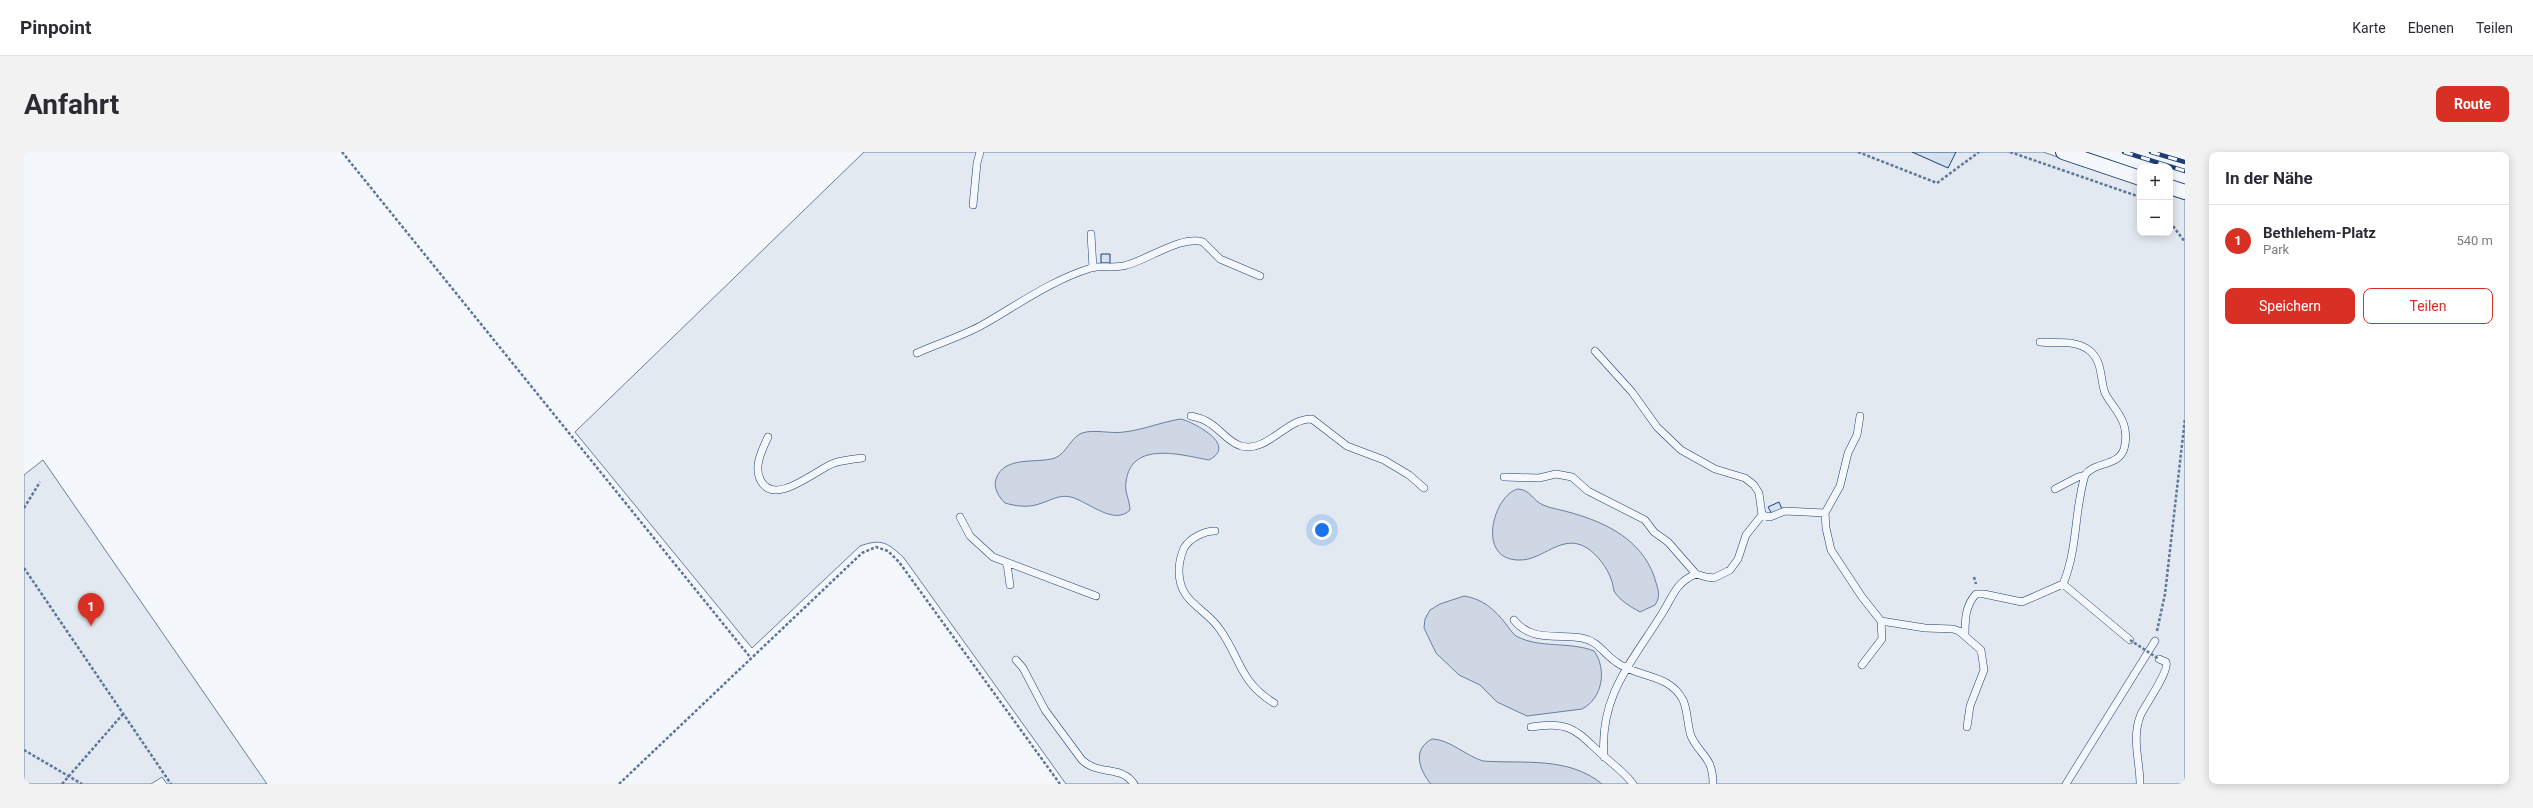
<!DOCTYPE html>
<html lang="de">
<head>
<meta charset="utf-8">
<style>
  :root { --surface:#fff; --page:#f2f2f3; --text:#2b2b33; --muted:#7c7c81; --line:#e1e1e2; --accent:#d93025 }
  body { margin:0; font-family:Roboto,sans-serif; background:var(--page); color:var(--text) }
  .controls { position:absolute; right:12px; top:12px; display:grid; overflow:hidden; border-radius:8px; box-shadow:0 2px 10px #0003 }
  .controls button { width:36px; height:36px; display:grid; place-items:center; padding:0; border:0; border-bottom:1px solid var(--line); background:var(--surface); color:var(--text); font:20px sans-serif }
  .you { position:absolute; left:1298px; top:378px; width:14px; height:14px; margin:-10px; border:3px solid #fff; border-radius:50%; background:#1a73e8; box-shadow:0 0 0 6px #1a73e833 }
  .badge { display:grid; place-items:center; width:26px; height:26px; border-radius:50%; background:var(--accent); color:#fff; font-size:13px; font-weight:700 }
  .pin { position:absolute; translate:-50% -33px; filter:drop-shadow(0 1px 2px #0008) }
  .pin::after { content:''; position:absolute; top:21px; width:14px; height:12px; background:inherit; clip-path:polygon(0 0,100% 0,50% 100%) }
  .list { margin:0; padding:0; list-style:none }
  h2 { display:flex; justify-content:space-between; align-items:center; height:52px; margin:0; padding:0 16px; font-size:17px }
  h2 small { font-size:13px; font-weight:400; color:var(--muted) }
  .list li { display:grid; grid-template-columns:26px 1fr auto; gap:12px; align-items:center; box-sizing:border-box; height:72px; padding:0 16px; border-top:1px solid var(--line) }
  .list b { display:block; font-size:15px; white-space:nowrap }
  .list p { margin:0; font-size:13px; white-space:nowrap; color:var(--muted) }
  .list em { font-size:13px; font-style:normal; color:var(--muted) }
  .actions { display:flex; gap:8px; padding:12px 16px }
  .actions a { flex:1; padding:9px 0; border:1px solid var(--accent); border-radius:8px; text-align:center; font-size:14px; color:var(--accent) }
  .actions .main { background:var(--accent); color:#fff }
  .map { position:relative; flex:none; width:2161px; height:632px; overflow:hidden; border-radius:8px }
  header { display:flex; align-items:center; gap:24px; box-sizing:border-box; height:56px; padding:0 20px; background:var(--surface); border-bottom:1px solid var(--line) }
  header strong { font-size:19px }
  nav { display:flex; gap:22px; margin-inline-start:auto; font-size:14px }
  .intro { display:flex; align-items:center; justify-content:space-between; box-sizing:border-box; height:96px; padding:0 24px }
  h1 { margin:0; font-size:28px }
  .button { padding:10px 18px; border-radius:8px; background:var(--accent); color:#fff; font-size:14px; font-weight:700 }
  main { display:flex; gap:24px; padding:0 24px }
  aside { flex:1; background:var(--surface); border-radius:8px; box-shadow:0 2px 10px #0003 }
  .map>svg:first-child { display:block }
  .green { fill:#e3e9f0; stroke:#687fa3 }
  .water { fill:#cfd7e4; stroke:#687fa3 }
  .building { fill:#d5e0f0; stroke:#1d3f73 }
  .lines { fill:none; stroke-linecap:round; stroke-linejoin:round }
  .lane-casing { stroke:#1d3f73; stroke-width:8 }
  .street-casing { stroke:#1d3f73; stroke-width:16 }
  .path { stroke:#5e769c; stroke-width:2.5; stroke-dasharray:3 2; stroke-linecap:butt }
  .lane { stroke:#f4f7fb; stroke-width:7 }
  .street { stroke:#f4f7fb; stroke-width:14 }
  .rail-casing { stroke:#1d3f73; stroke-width:4.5 }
  .rail { stroke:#f4f7fb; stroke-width:3; stroke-dasharray:9; stroke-linecap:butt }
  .path-bridge { stroke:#5e769c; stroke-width:2.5; stroke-dasharray:3 2; stroke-linecap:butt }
</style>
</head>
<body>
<header>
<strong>Pinpoint</strong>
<nav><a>Karte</a><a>Ebenen</a><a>Teilen</a></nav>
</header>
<div class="intro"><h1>Anfahrt</h1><a class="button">Route</a></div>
<main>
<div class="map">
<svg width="2161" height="632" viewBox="0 0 2161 632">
  <rect width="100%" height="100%" fill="#f4f7fb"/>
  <path class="green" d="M840 0H2019L2116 33V81H2146V43L2161 48V632H1042L880 406C864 391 858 386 836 394L728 496 551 280Z
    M19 308 243 632H143L138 625 127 632H0V323Z"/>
  <path class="water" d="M1157 267C1171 271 1214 293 1185 308 1157 303 1107 288 1102 330 1100 340 1106 348 1106 358 1090 374 1065 350 1047 345 1035 342 1026 349 1015 352 1004 356 991 354 981 351 975 345 969 336 972 327 980 303 1013 312 1031 306 1043 301 1046 286 1058 281 1070 277 1087 282 1100 280 1119 278 1137 270 1157 267Z
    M1494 337C1507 338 1508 348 1519 353 1528 357 1539 358 1548 361 1583 371 1617 388 1630 424 1633 435 1638 443 1631 453L1616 460C1607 455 1595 448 1590 439 1589 435 1589 431 1587 427 1584 417 1573 402 1563 396 1538 380 1519 409 1495 408 1451 408 1470 342 1494 337Z
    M1440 444C1459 447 1470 457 1482 472 1485 476 1488 481 1492 484 1516 497 1545 489 1570 499 1583 517 1579 546 1558 557L1503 564 1473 550 1456 533 1435 523 1412 501 1400 476 1401 467 1406 458 1416 452Z
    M1408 587C1425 587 1442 604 1459 609 1499 612 1544 604 1578 632H1407C1395 618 1388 597 1408 587Z"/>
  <path class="building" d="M1888 0H1932L1924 16Z
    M1077 102H1086V111H1077Z
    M1755 350 1758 357 1748 362 1744 355Z"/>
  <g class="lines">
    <defs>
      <path id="lane" d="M949 53 953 11 956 0
        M1067 82 1069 116
        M893 201C915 191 939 184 960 172 995 152 1028 128 1067 116 1077 113 1091 117 1103 113 1125 107 1158 83 1179 90L1196 107 1236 124
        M1167 264C1172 265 1177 266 1182 269 1195 275 1203 290 1217 294 1244 301 1262 266 1288 267L1323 294 1360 308 1385 323 1400 336
        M1836 264 1833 283 1824 301 1816 334 1801 361 1802 376 1807 398 1838 445 1857 469 1858 487 1838 513
        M744 285C738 298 729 315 737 329 751 355 793 317 810 311 819 308 829 307 838 306
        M1480 325 1515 326 1532 322 1548 325 1564 339 1621 368 1630 380 1644 390 1672 422 1682 425 1690 426 1706 418 1714 407 1722 383 1738 363 1735 341 1730 333 1721 326 1691 317 1657 298 1633 275 1608 240 1571 199
        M2031 337 2054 325 2061 323
        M1738 363 1746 365 1761 359 1801 361
        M936 365 946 384 969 405 1072 444
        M1191 379C1180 379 1166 386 1160 396 1157 403 1155 411 1155 419 1155 452 1182 455 1197 479 1217 508 1216 530 1250 551
        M983 412 986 433
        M2039 432 2106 488
        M1490 468C1507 490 1534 482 1558 486 1574 489 1579 501 1592 510 1613 526 1645 521 1659 548 1664 559 1663 572 1667 584 1676 604 1689 604 1689 632
        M1857 469 1901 476 1929 477 1935 479 1957 498 1960 518 1946 554 1943 575
        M1941 484C1941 468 1941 454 1952 442H1960L1998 450 2039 432C2054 397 2050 359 2061 323 2071 309 2094 315 2100 297 2102 290 2102 280 2100 273 2096 260 2087 253 2081 241 2076 228 2079 210 2066 199 2052 187 2033 192 2016 190
        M992 508 999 516 1021 558 1058 608C1075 624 1098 613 1110 632
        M1507 575C1550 568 1553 581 1582 606 1592 615 1601 621 1609 632
        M1580 605C1575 543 1609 509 1639 460 1649 444 1652 430 1672 422
        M2042 632 2131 489
        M2116 632C2116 608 2107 586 2117 562 2122 552 2146 518 2142 510L2135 507"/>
      <path id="street" d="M2039 0 2116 26
        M2146 35 2161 40"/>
    </defs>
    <use href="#lane" class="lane-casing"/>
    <use href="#street" class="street-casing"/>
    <path class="path" d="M318 0 726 505
      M1834 0 1913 31 1955 0
      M1986 0 2116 45
      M2146 70 2161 90
      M0 356 16 330
      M0 416 147 632
      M1950 425 1952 432
      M2133 479 2141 442 2161 266
      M0 598 58 632
      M38 632 99 562
      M595 632 838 401 852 395 864 399 875 410 1036 632"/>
    <use href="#lane" class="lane"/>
    <use href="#street" class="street"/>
    <defs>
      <path id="rail" d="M2100 0 2161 19
        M2127 0 2161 10"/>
    </defs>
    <use href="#rail" class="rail-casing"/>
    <use href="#rail" class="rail"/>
    <path class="path-bridge" d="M2106 488 2135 507"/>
  </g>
</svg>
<div class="controls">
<button>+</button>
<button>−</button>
</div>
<div class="you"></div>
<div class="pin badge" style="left:67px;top:474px">1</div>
</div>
<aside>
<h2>In der Nähe<small></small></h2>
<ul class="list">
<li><span class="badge">1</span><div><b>Bethlehem-Platz</b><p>Park</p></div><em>540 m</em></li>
</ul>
<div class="actions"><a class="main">Speichern</a><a>Teilen</a></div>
</aside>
</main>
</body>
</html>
